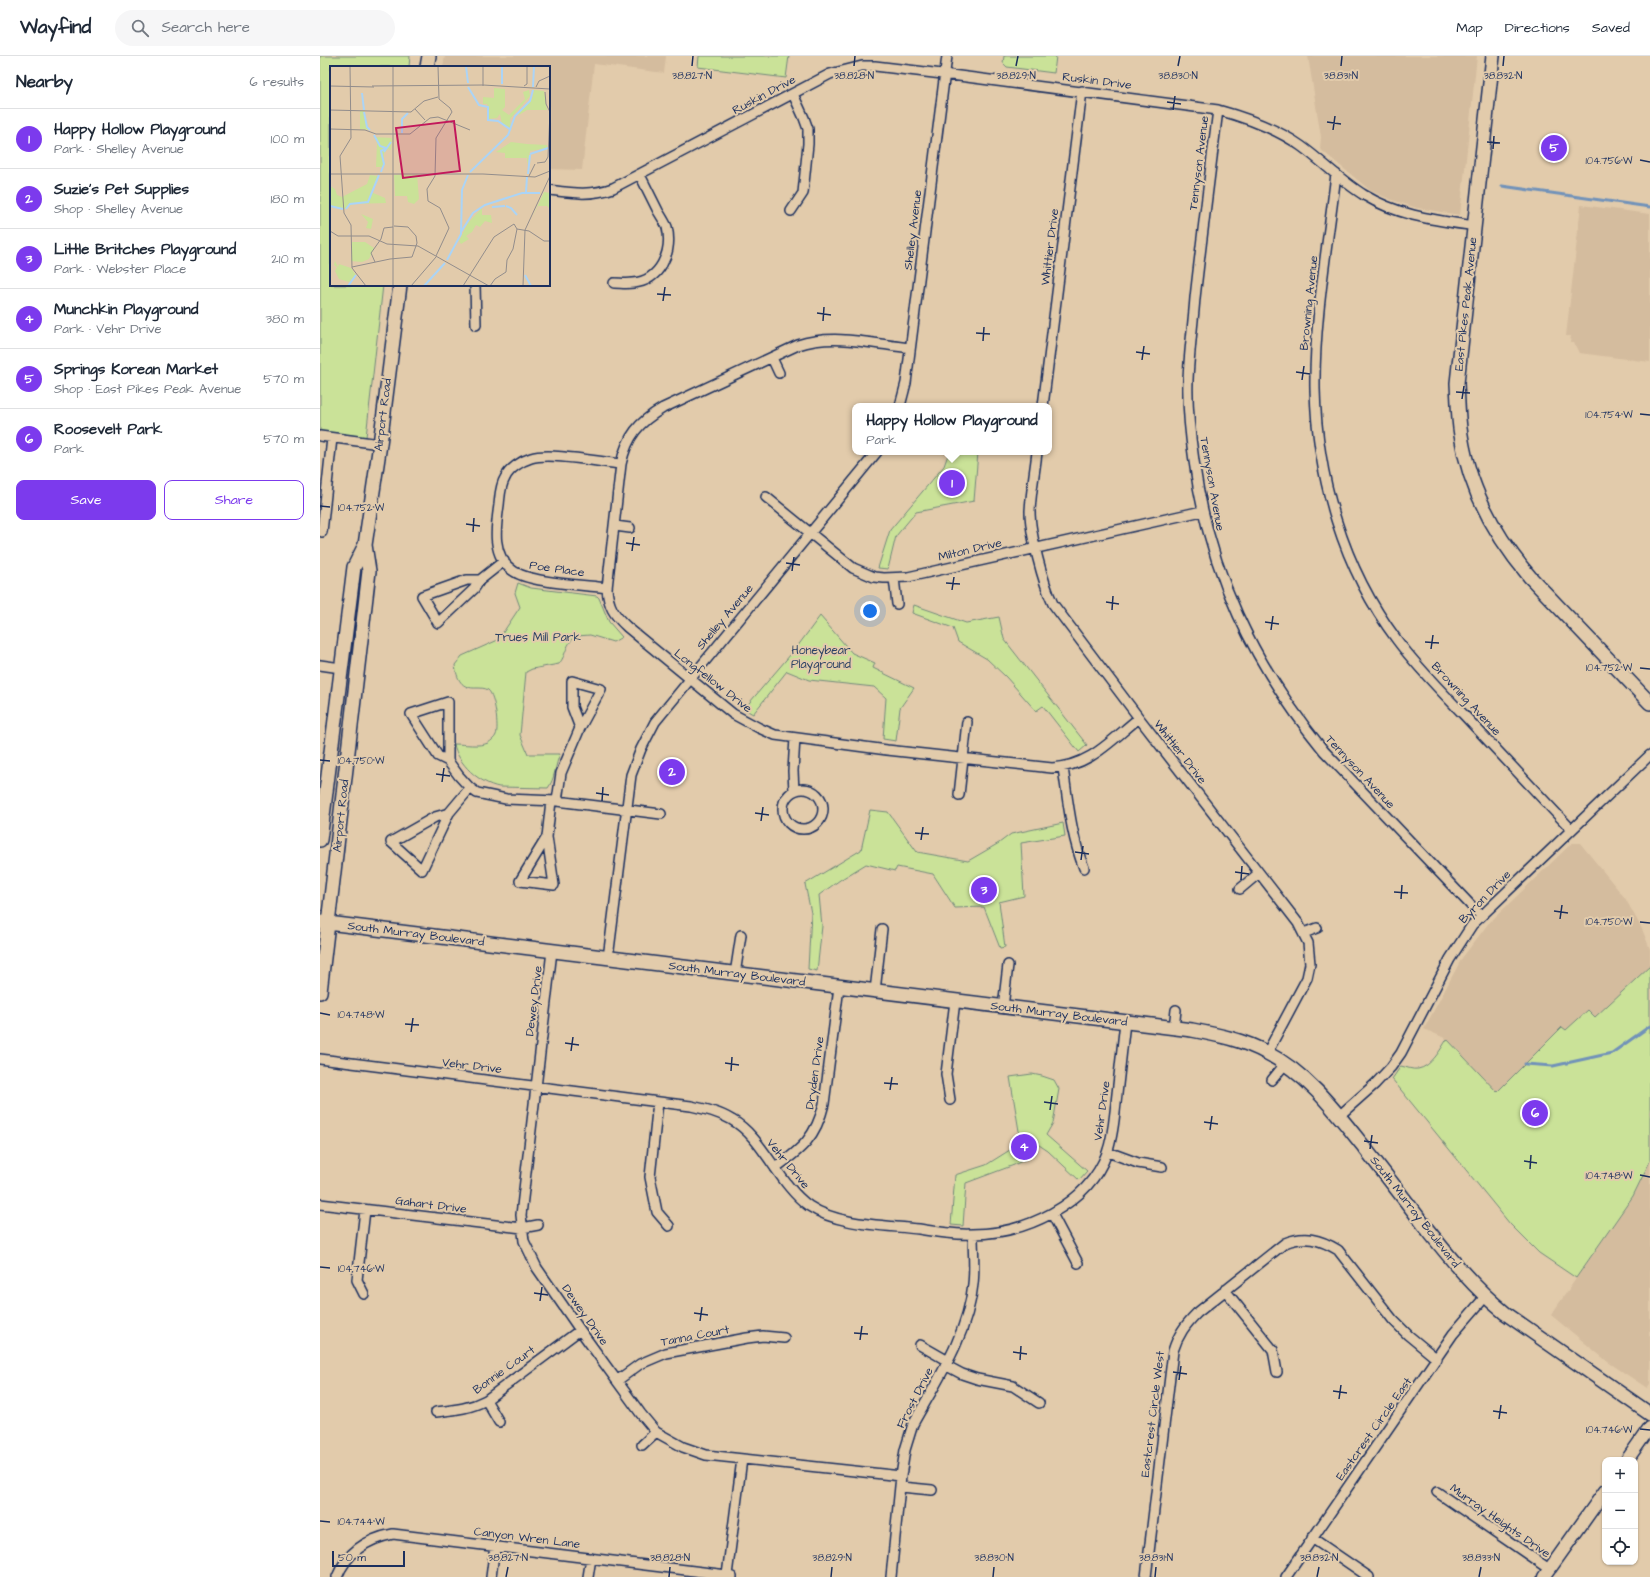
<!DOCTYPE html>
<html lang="en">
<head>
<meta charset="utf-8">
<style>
  :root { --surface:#fff; --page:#f6f6f7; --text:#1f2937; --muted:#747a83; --line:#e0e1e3; --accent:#7c3aed }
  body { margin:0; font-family:"Architects Daughter",sans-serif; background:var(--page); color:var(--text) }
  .controls { position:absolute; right:12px; bottom:12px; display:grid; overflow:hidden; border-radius:8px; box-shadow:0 1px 3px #0004 }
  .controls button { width:36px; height:36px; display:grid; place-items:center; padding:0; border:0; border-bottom:1px solid var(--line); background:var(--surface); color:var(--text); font:20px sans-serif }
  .scale { position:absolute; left:12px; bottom:10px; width:73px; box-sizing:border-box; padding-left:4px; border:2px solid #1b2f5e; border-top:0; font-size:11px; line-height:14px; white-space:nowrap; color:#1b2f5e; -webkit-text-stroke:3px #e2cbab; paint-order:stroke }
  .you { position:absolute; left:550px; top:555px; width:14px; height:14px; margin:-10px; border:3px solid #fff; border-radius:50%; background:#1a73e8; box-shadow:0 0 0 6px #1a73e833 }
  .badge { display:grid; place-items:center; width:26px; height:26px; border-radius:50%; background:var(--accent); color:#fff; font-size:13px; font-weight:700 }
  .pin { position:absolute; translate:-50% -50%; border:2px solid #fff; box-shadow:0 1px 4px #0006 }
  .popup { position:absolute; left:532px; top:347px; width:200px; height:52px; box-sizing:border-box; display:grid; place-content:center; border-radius:8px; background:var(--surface); filter:drop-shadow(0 1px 3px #0005); font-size:13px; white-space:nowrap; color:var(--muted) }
  .popup b { font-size:15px; color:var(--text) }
  .popup::after { content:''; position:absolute; left:50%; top:100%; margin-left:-8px; border:8px solid transparent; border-top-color:var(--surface) }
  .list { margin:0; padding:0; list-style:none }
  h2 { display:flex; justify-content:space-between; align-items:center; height:52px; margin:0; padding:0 16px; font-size:17px }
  h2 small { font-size:13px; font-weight:400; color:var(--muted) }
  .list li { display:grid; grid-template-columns:26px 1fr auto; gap:12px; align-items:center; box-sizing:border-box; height:60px; padding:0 16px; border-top:1px solid var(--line) }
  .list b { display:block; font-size:15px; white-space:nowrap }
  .list p { margin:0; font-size:13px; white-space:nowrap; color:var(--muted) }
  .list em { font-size:13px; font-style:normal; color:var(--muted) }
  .actions { display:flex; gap:8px; padding:12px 16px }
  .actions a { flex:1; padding:9px 0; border:1px solid var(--accent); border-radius:8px; text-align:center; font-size:14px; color:var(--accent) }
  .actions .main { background:var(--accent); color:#fff }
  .icon { flex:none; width:22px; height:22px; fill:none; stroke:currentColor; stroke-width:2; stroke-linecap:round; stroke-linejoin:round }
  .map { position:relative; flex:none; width:1330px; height:1521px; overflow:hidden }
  header { display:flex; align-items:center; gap:24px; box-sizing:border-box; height:56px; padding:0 20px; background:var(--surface); border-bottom:1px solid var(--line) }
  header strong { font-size:19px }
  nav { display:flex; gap:22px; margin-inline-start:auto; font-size:14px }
  .search { width:280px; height:36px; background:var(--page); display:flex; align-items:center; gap:10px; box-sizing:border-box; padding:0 14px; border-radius:22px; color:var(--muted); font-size:15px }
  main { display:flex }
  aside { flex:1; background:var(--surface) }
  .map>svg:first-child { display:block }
  .built { fill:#d4bc9e }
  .green { fill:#cae298; stroke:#72887b }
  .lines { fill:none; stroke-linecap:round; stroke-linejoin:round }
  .stream { stroke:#7192b9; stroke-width:3 }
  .minor-casing { stroke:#1b2f5e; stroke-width:12 }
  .tertiary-casing { stroke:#1b2f5e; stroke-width:15 }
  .secondary-casing { stroke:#1b2f5e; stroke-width:16 }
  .minor { stroke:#e2cbab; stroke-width:9 }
  .tertiary { stroke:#e2cbab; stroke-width:12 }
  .secondary { stroke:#e2cbab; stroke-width:13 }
  .ticks { fill:none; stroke:#1b2f5e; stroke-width:1.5 }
  .labels { text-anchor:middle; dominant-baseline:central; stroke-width:4; stroke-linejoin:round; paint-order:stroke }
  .street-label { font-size:12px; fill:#1b2f5e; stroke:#e2cbab }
  .park-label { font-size:12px; fill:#2c4164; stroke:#e2cbab }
  .inset-river { fill:none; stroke:#abd4f6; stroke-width:2 }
  .inset-road { fill:none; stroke:#928d8c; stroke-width:1 }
  .view { fill:#c2185b; fill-opacity:0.15; stroke:#c2185b; stroke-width:2 }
  .inset-edge { fill:none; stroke:#1b2f5e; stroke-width:2 }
  .ticks-label { font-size:10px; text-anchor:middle; fill:#1b2f5e; stroke:#e2cbab; stroke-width:4; stroke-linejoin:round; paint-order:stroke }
</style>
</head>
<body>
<header>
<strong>Wayfind</strong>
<div class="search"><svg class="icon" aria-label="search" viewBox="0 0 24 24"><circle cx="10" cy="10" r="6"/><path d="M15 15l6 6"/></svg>Search here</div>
<nav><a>Map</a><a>Directions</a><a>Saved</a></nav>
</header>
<main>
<aside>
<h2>Nearby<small>6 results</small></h2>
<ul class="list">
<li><span class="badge">1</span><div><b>Happy Hollow Playground</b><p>Park · Shelley Avenue</p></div><em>100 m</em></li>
<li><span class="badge">2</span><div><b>Suzie's Pet Supplies</b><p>Shop · Shelley Avenue</p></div><em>180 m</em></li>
<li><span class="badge">3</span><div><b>Little Britches Playground</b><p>Park · Webster Place</p></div><em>210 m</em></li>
<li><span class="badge">4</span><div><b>Munchkin Playground</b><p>Park · Vehr Drive</p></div><em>380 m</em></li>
<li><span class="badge">5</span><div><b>Springs Korean Market</b><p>Shop · East Pikes Peak Avenue</p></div><em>570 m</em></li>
<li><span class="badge">6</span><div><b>Roosevelt Park</b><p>Park</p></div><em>570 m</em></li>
</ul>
<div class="actions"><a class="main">Save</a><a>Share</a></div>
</aside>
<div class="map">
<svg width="1330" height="1521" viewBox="0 0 1330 1521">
  <rect width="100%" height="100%" fill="#e2cbab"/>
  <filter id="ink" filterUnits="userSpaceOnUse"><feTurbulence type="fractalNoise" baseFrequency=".025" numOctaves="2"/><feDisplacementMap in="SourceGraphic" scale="8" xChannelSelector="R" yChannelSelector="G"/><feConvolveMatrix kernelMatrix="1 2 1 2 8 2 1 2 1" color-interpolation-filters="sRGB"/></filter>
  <g filter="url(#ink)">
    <path class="built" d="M125 0H346L344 17 274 8 262 114 229 113V11H123Z
      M988 0H1157L1140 159 1097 152 1072 144 1051 135 1000 93 1001 81Z
      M1261 149 1330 158V306L1259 297 1254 287H1250L1251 280H1246Z
      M1252 787H1260L1305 842 1322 873 1330 893V953L1205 1008 1177 1036 1127 983 1104 973 1142 902 1168 868Z
      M1330 1105V1328L1327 1332 1288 1306 1231 1259 1313 1140Z"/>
    <path class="green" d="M0 0H90L89 11H11V229H63L46 381 0 375Z
      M379 0H469L466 22 378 11Z
      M684 0H736L734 17 687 11 683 7Z
      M629 396H658L654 445 596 456 576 480 568 513 558 512 570 474 624 410Z
      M198 527 211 532 277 540 279 542 289 566 302 581 293 586 270 579 256 580C245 588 247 598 239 608L212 613 206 616 200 679 208 698H240C235 709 235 723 228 732L179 731C159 727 138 708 134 688 144 688 159 691 168 687 171 685 175 682 176 679 179 672 175 639 168 634 165 632 161 632 157 632 141 633 137 623 135 609L142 600 178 584 200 551 195 537Z
      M594 549 646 567 679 561 684 583 767 689 759 696 723 650 716 655 686 621 667 603 638 586 633 572 592 557Z
      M500 560 532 597 555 607 553 612 594 632 580 652 576 685 563 683 566 642 554 631 489 624 467 615 433 658 424 653 477 591Z
      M550 754 568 756 597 796 648 805 679 787 691 778 743 767 745 780 701 787 704 840 679 846 685 891 680 892 664 851 635 852 613 818 577 811 575 815 546 808 520 824 499 839 502 870 497 915 488 913 491 857 485 828 541 794Z
      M1330 910V1105L1313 1140 1256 1222 1219 1197 1190 1168 1072 1023 1081 1010C1086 1011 1092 1014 1098 1013 1111 1011 1121 993 1127 983L1177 1036 1242 971 1246 974 1268 954 1275 961Z
      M712 1018 722 1020 734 1024 739 1033 733 1067 726 1079 767 1115 759 1124 728 1095 716 1087 708 1102 694 1109 646 1127 643 1170 631 1169 635 1119 666 1109 701 1087 690 1021Z"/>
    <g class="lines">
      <path class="stream" d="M1182 130 1330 151
        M1205 1008 1233 1010 1292 997 1330 970"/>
      <defs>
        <path id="minor" d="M898 54C890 117 882 179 875 242 873 269 869 297 868 324 867 351 870 378 874 405 889 516 933 608 1004 695L1161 860
          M1016 118C1008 188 994 263 995 333 997 422 1023 512 1077 584 1097 611 1121 635 1144 659 1180 697 1215 735 1251 773
          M229 134C252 137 271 140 293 132L510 18 542 10H555L639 20 898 54C927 62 956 72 981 90 1002 105 1021 125 1044 139 1079 160 1115 164 1155 170
          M471 155 483 137 488 88V73L484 62 473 38
          M294 227C300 227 307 228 313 227 340 225 353 196 347 171 345 166 341 160 338 155 332 143 326 131 320 119
          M155 229 156 269
          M590 292C554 288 513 277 478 289L343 352C319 366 307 380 301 408L287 532C288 550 294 559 307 571L413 658 439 672 455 679 567 694 732 712C770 710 790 685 819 662
          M452 302 459 317
          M580 350 586 327 627 0
          M723 350 762 35
          M0 380 60 388
          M717 396C715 415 711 435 710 455 710 478 723 527 733 548L819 662 978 867 988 887 990 908 987 922 947 997
          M446 441 533 512 554 521 564 522 588 521 882 455
          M295 470 310 472
          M2 476 12 382
          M574 522 577 548
          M160 524 154 533 118 567 102 540 147 524H160L184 505
          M287 532C264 529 208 527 192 514 171 499 176 470 179 449 180 440 180 430 185 422 189 413 201 405 211 402 230 396 279 406 301 408
          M0 609 21 612
          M128 705 118 700 91 658 128 646V705L139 720 150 732 157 737 186 743 237 745 341 758
          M743 712C748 745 751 780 764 812
          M463 753a20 20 0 1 1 40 0a20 20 0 1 1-40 0Z
          M474 735 473 715 475 682
          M639 739 647 666
          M237 745 241 717 260 672 281 633 252 625V651L260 672
          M129 757 102 814 71 786 115 761 129 757 150 732
          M227 781 234 829 200 825 227 781 231 745
          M920 833 939 817
          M984 877 997 872
          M232 895 201 1159 204 1185 217 1212 260 1274 321 1358 336 1376 363 1391 386 1399 581 1420
          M288 902 311 719 321 693 335 666 557 396
          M415 918 421 879
          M555 935 562 873
          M683 951 688 909
          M854 972 856 954
          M0 1003 371 1050C385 1053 399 1056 412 1064 443 1081 458 1128 489 1150 519 1170 565 1169 599 1173 617 1176 635 1179 652 1178 705 1178 768 1149 787 1097 793 1081 794 1064 796 1047 799 1020 802 993 805 966
          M952 1024 965 1008
          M630 1044 626 1018 635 945
          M338 1046 330 1121 337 1156 349 1170
          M1019 1060 1055 1028 1071 1011 1081 997 1130 903 1152 869 1330 699
          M788 1096 818 1107 842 1111
          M455 1112C482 1093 496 1081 504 1048L519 931
          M0 1148 202 1172 218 1169
          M732 1158 758 1207
          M905 1234 953 1294 957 1316
          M44 1238 37 1224 45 1154
          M600 1289 628 1305
          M625 1309 642 1318 657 1323 693 1330 719 1347
          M298 1324 320 1308 346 1297 427 1282 443 1280 464 1282
          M166 1344 179 1366
          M116 1356C134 1354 149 1353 166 1344L260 1274
          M322 1389 336 1376
          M581 1431 612 1434
          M1117 1436 1229 1513
          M992 1482 1049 1521
          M407 1519 422 1403
          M17 1521C27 1496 47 1483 73 1478L366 1514 407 1519 412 1521
          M171 1521 175 1490
          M268 1521 271 1502
          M571 1521 581 1420 585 1394 593 1368C618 1323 648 1279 653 1228 655 1211 653 1195 653 1179
          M826 1521 853 1295C858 1279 865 1269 877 1257L965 1187C984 1179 1000 1183 1018 1194L1073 1264 1088 1279 1117 1303
          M966 1521 1133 1278 1165 1241"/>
        <path id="tertiary" d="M1307 1404 1330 1371
          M1224 1521 1285 1435"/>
        <path id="secondary" d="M1173 0 1137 327C1138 344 1138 362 1141 379 1149 432 1176 481 1210 521L1330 647
          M107 11 109 0
          M0 784 34 511 45 489
          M0 866 872 974C898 979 924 984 947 997 988 1018 1016 1056 1044 1091 1065 1118 1086 1145 1107 1173 1131 1203 1154 1232 1185 1257L1330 1358
          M0 936 49 515 45 489 60 388 80 229"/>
      </defs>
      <use href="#minor" class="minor-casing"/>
      <use href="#tertiary" class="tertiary-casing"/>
      <use href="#secondary" class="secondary-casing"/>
      <use href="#minor" class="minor"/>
      <use href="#tertiary" class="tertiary"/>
      <use href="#secondary" class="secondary"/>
    </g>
  </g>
  <path class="ticks" d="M372 10 373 0M534 10 535 0M696 10 698 0M858 10 860 0M1021 10 1022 0M1183 10 1184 0M847 46 861 48M853 54 855 40M1007 66 1021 68M1013 74 1015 60M1167 86 1180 87M1173 93 1174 80M1320 104 1330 106M337 238 351 239M343 245 345 231M497 257 511 259M503 265 504 251M656 277 670 278M663 285 664 271M816 296 830 298M822 304 824 290M976 316 990 318M982 324 984 310M1136 336 1150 337M1142 343 1144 330M1320 358 1330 359M0 450 10 451M146 468 160 470M153 476 154 462M306 487 320 489M312 495 314 481M466 507 480 509M472 515 474 501M626 527 640 528M632 534 634 521M786 546 799 548M792 554 793 540M945 566 959 568M951 574 953 560M1105 586 1119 587M1111 593 1113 579M1320 612 1330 613M0 704 10 705M116 718 130 720M122 726 124 712M276 737 289 739M282 745 283 731M435 757 449 759M441 765 443 751M595 777 609 778M601 784 603 771M755 796 769 798M761 804 763 790M915 816 929 818M921 824 922 810M1074 836 1088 837M1081 843 1082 829M1234 855 1248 857M1240 863 1242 849M1320 866 1330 867M0 957 10 959M85 968 99 969M91 976 93 962M245 987 259 989M251 995 253 981M405 1007 419 1009M411 1015 412 1001M564 1027 578 1028M570 1034 572 1021M724 1046 738 1048M730 1054 732 1040M884 1066 898 1068M890 1074 892 1060M1044 1085 1058 1087M1050 1093 1052 1079M1204 1105 1217 1107M1210 1113 1211 1099M1320 1119 1330 1121M0 1211 10 1212M214 1237 228 1239M220 1245 222 1231M374 1257 388 1259M380 1265 382 1251M534 1277 548 1278M540 1284 542 1270M693 1296 707 1298M700 1304 701 1290M853 1316 867 1318M859 1324 861 1310M1013 1335 1027 1337M1019 1343 1021 1329M1173 1355 1187 1357M1179 1363 1181 1349M1320 1373 1330 1374M0 1465 10 1466M186 1521 188 1511M349 1521 350 1511M511 1521 512 1511M673 1521 674 1511M835 1521 836 1511M997 1521 999 1511M1159 1521 1161 1511"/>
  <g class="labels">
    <g class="street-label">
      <text transform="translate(777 25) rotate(7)">Ruskin Drive</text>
      <text transform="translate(444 39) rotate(-28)">Ruskin Drive</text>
      <text transform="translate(879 107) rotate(-83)">Tennyson Avenue</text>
      <text transform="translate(593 174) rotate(-83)">Shelley Avenue</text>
      <text transform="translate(730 191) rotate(-83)">Whittier Drive</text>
      <text transform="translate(989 247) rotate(-84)">Browning Avenue</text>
      <text transform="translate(1146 248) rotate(-84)">East Pikes Peak Avenue</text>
      <text transform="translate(63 359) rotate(-83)">Airport Road</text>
      <text transform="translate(892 428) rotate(80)">Tennyson Avenue</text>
      <text transform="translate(650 494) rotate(-13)">Milton Drive</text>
      <text transform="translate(237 513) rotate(8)">Poe Place</text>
      <text transform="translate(405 561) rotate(-50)">Shelley Avenue</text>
      <text transform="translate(393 625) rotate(38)">Longfellow Drive</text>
      <text transform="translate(1146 643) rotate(47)">Browning Avenue</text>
      <text transform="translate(860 696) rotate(52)">Whittier Drive</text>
      <text transform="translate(1040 716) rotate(47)">Tennyson Avenue</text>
      <text transform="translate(21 760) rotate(-84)">Airport Road</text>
      <text transform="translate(1165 841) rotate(-46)">Byron Drive</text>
      <text transform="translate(96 878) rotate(7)">South Murray Boulevard</text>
      <text transform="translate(417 918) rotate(7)">South Murray Boulevard</text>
      <text transform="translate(214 945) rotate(-83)">Dewey Drive</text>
      <text transform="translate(739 958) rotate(7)">South Murray Boulevard</text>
      <text transform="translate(152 1010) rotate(7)">Vehr Drive</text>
      <text transform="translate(495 1017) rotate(-82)">Dryden Drive</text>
      <text transform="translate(782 1055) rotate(-82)">Vehr Drive</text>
      <text transform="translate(468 1108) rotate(51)">Vehr Drive</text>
      <text transform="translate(111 1149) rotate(7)">Gahart Drive</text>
      <text transform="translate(1095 1156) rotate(52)">South Murray Boulevard</text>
      <text transform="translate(265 1259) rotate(55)">Dewey Drive</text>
      <text transform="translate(375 1280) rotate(-11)">Tanna Court</text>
      <text transform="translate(184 1314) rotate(-36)">Bonnie Court</text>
      <text transform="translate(595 1342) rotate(-63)">Frost Drive</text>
      <text transform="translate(833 1358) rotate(-83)">Eastcrest Circle West</text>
      <text transform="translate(1054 1373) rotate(-55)">Eastcrest Circle East</text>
      <text transform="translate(1180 1465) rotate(35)">Murray Heights Drive</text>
      <text transform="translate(207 1482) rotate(7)">Canyon Wren Lane</text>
    </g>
    <g class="park-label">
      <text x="218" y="581">Trues Mill Park</text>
      <text x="501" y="594">Honeybear<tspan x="501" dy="14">Playground</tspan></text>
    </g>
  </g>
  <g transform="translate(10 10)">
    <rect width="220" height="220" fill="#e2cbab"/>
    <path d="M164 22 175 23V41L172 44 179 49 195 33 193 26 199 24 200 30 180 53 181 62 172 58 170 48 167 52 158 53 159 43 157 38H153V31L164 32ZM204 24 214 25 217 44H197L189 49 188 47 202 33ZM30 45H34L38 64 30 63ZM44 71 62 72 61 84 58 83 54 87 53 101H46L47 77ZM181 76 197 78 217 79V82L200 85 197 99V92H175V87L166 86ZM87 108 89 133 84 138 78 136 77 130H65L64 109ZM40 109 48 110 41 126 55 132 56 137 23 138 14 143 0 139V120L5 123 7 129 12 131 37 118ZM214 126 220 127V143L217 140H208L202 152ZM152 142V149H161L162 157 155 155 150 161 146 159 142 166 136 170 139 173 131 178 129 175 138 157ZM31 148 43 153 41 163 36 162 38 156ZM22 176H35L44 182 39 193 32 196 21 195ZM5 195 8 201 9 198 21 202 26 209 19 216 9 213 5 205 7 201 4 199Z" fill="#cae298"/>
    <path class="inset-river" d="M136 0 138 17M172 18V0M138 21 149 39 158 41V54L168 55 181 64M203 21 204 0M32 27 34 44M34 46 37 61 40 64M72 67V53L78 47M44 69 50 80 56 82 51 85 54 98 51 106M54 86 61 76M200 88 218 82M140 106 178 69 185 50 200 35 203 24M198 108 200 89M196 126 197 111M0 140 13 143M176 140 181 142 187 149M162 141 175 140M16 143 20 138 38 136 49 109M131 166 143 147 155 139 192 127H210M117 194 131 168 132 124 138 109M195 209 201 220M18 220 26 209M94 220 115 197"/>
    <path class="inset-road" d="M20 0 21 72 10 90 14 147 21 159 22 202 36 220M0 20 44 21M42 20 153 19 220 23M153 20V0M194 20 197 18V0M206 21 209 15 220 10M85 43 95 54M0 44 81 46 94 35 108 31M118 55 140 64M0 63 35 64 46 68H80L100 52 108 51 118 55M207 97 215 96 218 91 220 46 216 38 215 26M0 108H153L205 111 220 105M199 110 205 98M0 165 8 170H39L57 178 88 180 159 220M199 165 214 175H220M106 190 119 162 110 142 98 135 97 123 105 110 106 72 122 46 120 42 109 33 108 0M45 196 41 187 51 173 54 162 63 161M22 201 60 193 82 191 87 177 86 170 78 161 64 160M63 220V0M81 220 106 191M133 220 164 171 184 158 187 163 199 165M160 220 165 213 176 206 177 194 183 183 187 163M193 220 195 164 220 110"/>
    <path class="view" d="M124 55 130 105 73 112 66 62Z"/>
    <rect width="220" height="220" class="inset-edge"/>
  </g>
  <g class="ticks-label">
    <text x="372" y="23">38.827°N</text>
    <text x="534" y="23">38.828°N</text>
    <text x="696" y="23">38.829°N</text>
    <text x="858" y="23">38.830°N</text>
    <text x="1021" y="23">38.831°N</text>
    <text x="1183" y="23">38.832°N</text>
    <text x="1289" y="108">104.756°W</text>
    <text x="1289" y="362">104.754°W</text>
    <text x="41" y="455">104.752°W</text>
    <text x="1289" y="615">104.752°W</text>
    <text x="41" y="708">104.750°W</text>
    <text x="1289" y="869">104.750°W</text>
    <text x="41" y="962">104.748°W</text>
    <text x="1289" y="1123">104.748°W</text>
    <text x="41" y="1216">104.746°W</text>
    <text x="1289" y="1377">104.746°W</text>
    <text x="41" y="1469">104.744°W</text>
    <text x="188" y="1505">38.827°N</text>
    <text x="350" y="1505">38.828°N</text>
    <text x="512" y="1505">38.829°N</text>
    <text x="674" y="1505">38.830°N</text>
    <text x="836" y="1505">38.831°N</text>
    <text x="999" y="1505">38.832°N</text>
    <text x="1161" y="1505">38.833°N</text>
  </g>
</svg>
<div class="controls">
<button>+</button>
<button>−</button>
<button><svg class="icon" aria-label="locate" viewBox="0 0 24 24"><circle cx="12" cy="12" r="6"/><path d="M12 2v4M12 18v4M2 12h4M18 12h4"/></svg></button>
</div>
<div class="scale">50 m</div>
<div class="you"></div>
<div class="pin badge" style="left:632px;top:427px">1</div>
<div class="popup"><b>Happy Hollow Playground</b>Park</div>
<div class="pin badge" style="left:352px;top:716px">2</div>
<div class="pin badge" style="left:664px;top:834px">3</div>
<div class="pin badge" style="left:704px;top:1091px">4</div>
<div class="pin badge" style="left:1234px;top:92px">5</div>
<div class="pin badge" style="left:1215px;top:1057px">6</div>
</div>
</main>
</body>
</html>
